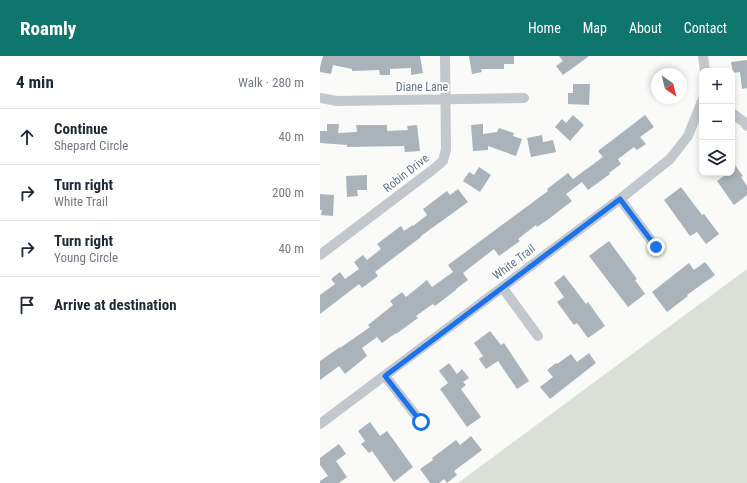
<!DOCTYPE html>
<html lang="en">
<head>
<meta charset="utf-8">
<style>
  :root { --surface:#fff; --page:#f2f2f3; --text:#1f2937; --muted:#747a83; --line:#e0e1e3; --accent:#0f766e }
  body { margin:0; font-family:"Roboto Condensed",sans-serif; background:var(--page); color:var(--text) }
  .controls { position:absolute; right:12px; top:12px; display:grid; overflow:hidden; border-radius:8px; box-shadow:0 2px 6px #0003 }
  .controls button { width:36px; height:36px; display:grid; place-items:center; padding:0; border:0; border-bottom:1px solid var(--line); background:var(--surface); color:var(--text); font:20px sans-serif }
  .compass { position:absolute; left:331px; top:12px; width:36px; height:36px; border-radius:50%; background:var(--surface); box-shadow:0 2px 6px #0003; rotate:145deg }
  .stop { position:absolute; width:12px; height:12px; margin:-9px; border:3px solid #1a73e8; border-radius:50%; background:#fff }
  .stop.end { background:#1a73e8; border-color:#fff; box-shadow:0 1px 4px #0008 }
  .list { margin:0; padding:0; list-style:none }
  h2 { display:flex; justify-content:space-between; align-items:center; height:52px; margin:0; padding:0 16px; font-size:17px }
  h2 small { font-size:13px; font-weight:400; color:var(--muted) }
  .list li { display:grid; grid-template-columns:26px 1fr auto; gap:12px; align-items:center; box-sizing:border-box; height:56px; padding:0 16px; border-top:1px solid var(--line) }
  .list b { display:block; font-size:15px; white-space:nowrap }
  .list p { margin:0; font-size:13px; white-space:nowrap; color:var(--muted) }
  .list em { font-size:13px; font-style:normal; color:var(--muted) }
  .icon { flex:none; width:22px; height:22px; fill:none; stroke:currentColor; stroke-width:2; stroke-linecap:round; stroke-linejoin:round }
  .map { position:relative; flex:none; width:427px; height:427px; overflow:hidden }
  header { display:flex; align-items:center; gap:24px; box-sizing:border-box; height:56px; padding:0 20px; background:var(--accent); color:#fff }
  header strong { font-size:19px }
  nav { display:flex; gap:22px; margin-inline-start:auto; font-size:14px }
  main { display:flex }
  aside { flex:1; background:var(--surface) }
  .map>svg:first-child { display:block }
  .green { fill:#dadfd7 }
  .building { fill:#aab3b9 }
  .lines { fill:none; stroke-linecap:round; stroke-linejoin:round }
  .minor { stroke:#c3c8cc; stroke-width:10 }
  .route { stroke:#1a73e8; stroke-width:5 }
  .labels { text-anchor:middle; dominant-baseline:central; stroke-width:4; stroke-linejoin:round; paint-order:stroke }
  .street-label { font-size:12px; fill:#657683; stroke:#fff }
</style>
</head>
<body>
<header>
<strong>Roamly</strong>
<nav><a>Home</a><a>Map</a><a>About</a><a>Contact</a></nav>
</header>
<main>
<aside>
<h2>4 min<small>Walk · 280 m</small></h2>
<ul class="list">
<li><svg class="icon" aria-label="ahead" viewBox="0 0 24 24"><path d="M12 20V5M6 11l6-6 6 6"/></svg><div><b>Continue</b><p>Shepard Circle</p></div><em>40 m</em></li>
<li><svg class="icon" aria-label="right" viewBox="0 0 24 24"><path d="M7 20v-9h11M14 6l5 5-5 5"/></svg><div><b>Turn right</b><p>White Trail</p></div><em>200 m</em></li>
<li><svg class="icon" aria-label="right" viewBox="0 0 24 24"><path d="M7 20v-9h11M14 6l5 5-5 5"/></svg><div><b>Turn right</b><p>Young Circle</p></div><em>40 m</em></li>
<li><svg class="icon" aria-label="arrive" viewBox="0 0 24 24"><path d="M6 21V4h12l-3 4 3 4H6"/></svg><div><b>Arrive at destination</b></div></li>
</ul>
</aside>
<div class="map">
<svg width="427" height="427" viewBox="0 0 427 427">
  <rect width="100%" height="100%" fill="#fafaf8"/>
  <path class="green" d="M427 213V427H138Z"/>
  <path class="building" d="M3 0H100L103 17 91 19V12L70 13V19H60L59 14 32 15V13L13 9 11 18 0 16V11Z
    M149 0H194V8H184V13H161L162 16 152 18Z
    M239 0H269L243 19 236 10 243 5Z
    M427 4V32L422 33 420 16 413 17 411 6Z
    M253 28H270L269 49 248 48V37H253Z
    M253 59 264 69 250 85 235 71 242 63 246 67Z
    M325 59 334 71 320 81 326 88 317 94 314 91 298 103 301 108 289 117 290 118 268 134 262 126 246 138 252 145 230 162 217 171 216 169 198 183 200 185 179 200 174 193 143 217 148 224 136 233V234L115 250 113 248 96 260 98 262 76 278V277L62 287 57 281 42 292 47 300 25 318 19 310 0 324V305L20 291V292L50 271 48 269 73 249 70 245 82 236 86 241 107 224 112 231 133 216 128 209 228 135 227 133 248 117 253 123 283 101 278 95Z
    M7 68H19L18 77 37 76 36 69H67V75L88 74 87 70 97 69 100 95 85 96 84 90 27 91V89L0 87V75H7Z
    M163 68V78L177 76 179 72 194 77 193 80 202 83 196 100 168 90V94L153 95 151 69Z
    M222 79 223 86 233 84 236 96 211 101 207 82Z
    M412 105 423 120 421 121 427 130V139L414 149 397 125 408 117H412Z
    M159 111 171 119 160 136 143 125 149 116 154 119Z
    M47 119V134H37L38 140 27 141 26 120Z
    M361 131 382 159 384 158 399 178 386 188 377 176 370 180 344 144Z
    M138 133 148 146 101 180V181L55 216 58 220 42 232 39 228 0 258V239L15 228 11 223 20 216 25 223 39 213 34 206 43 199 47 204 61 193 57 188 81 170 84 175 93 169V170L107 159 103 153 127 135 130 139Z
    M0 138 14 139 13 160 1 159 2 154H0Z
    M289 185 317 223 315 224 325 238 308 251 269 200Z
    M385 206 395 219 367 239 368 240 347 256 332 236 369 207 374 214Z
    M244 219 266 248 268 246 285 270 268 282 257 267 254 269 237 246 244 241 234 227Z
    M170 275 181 289 184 287 209 325 197 333 178 305 166 313 159 303 163 300 154 287Z
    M269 297 276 307 230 343 220 331 233 321 227 314 236 307 237 308 251 298 257 306Z
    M129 307 137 318 142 313 149 322 143 326 146 329 141 333 161 361 147 371 120 333 128 327 119 315Z
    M50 366 60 380 67 375 93 411 74 426 52 395 49 397 41 388 45 385 38 375Z
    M151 380 162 394 134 415 137 419 127 427 124 423 119 427H110L100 413 113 404 112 402 136 384 140 389Z
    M19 388 26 398 16 405 27 421 19 427H0V425L8 420 0 409V402Z"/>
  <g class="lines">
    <path class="minor" d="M383 0 385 15
      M0 42 17 45 204 42
      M412 57 424 66 427 70
      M300 143 336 191
      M0 199 111 115 123 105 126 93 125 0
      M182 231 218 280
      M65 320 101 366
      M0 368 300 143 350 103 368 80 382 45"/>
  </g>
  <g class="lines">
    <path class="route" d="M101 366 65 320 300 143 336 191"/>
  </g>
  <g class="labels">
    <g class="street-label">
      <text x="102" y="31">Diane Lane</text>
      <text transform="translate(86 117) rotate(-38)">Robin Drive</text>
      <text transform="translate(194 206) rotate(-37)">White Trail</text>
    </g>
  </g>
</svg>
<div class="controls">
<button>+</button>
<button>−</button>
<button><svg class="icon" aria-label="layers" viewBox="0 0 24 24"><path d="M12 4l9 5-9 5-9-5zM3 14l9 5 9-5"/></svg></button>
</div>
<svg class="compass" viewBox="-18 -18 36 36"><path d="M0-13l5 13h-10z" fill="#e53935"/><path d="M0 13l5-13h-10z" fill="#747a83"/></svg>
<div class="stop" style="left:101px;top:366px"></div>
<div class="stop end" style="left:336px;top:191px"></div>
</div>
</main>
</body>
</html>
